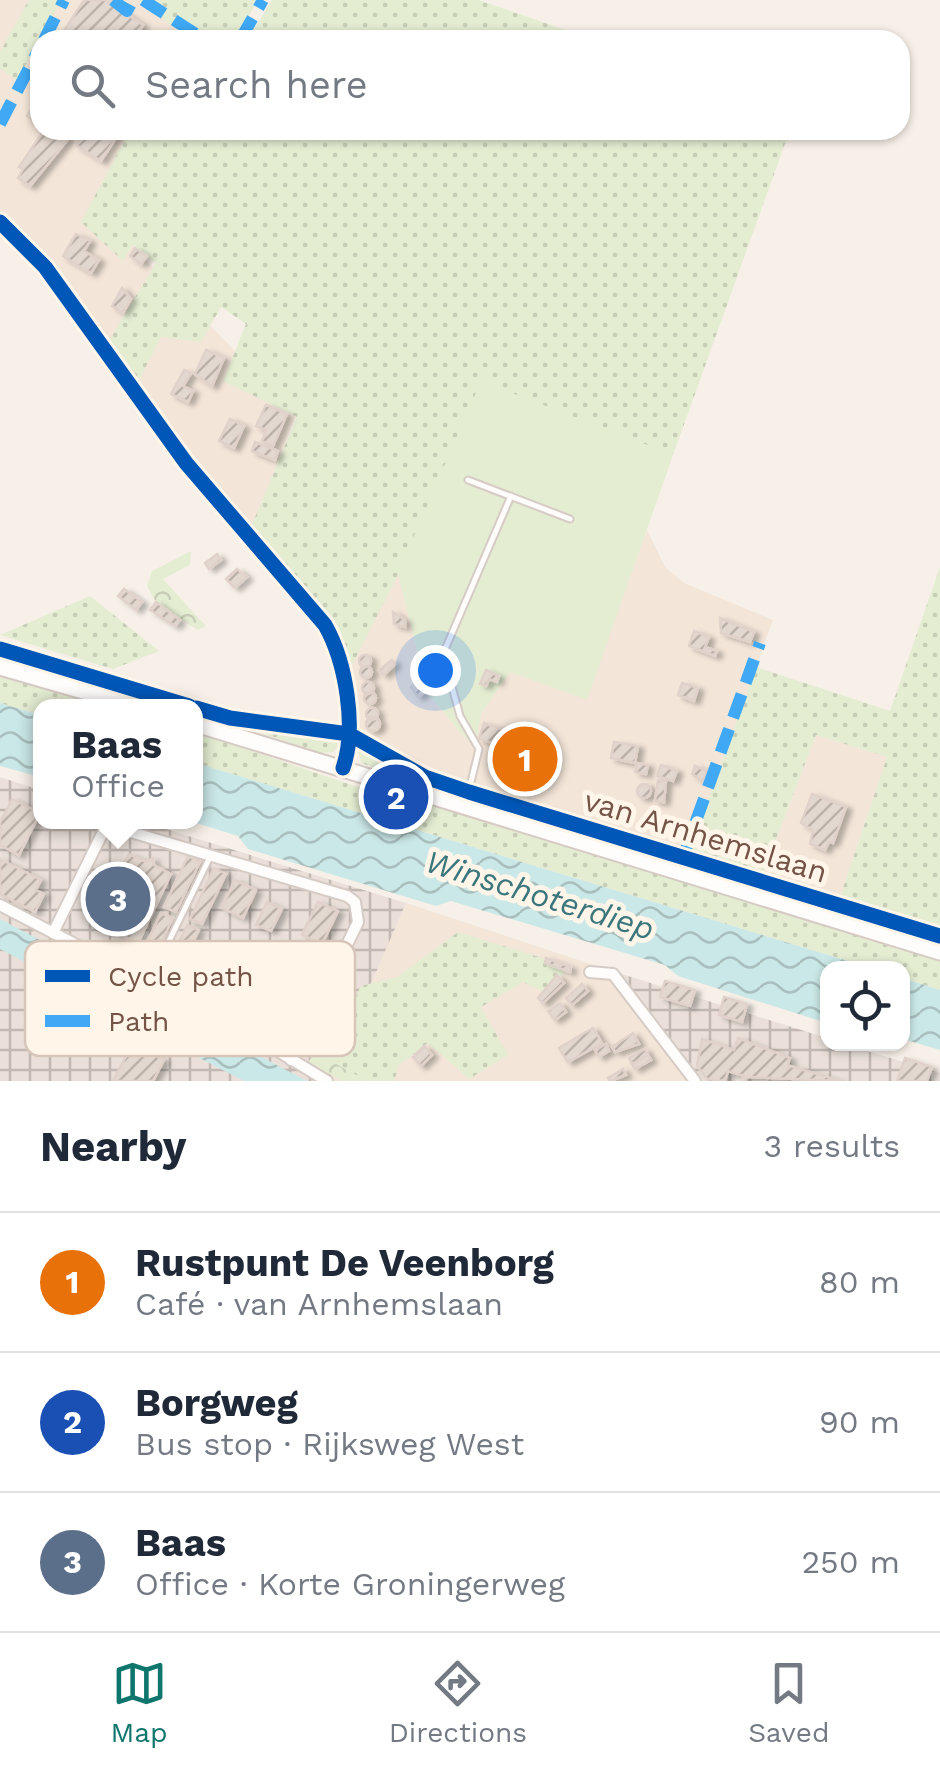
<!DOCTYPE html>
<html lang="en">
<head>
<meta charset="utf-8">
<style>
  :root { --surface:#fff; --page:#f6f6f7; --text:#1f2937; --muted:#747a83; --line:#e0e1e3; --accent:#0f766e }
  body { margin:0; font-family:"Work Sans",sans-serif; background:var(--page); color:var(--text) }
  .controls { position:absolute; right:30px; bottom:30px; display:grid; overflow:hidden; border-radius:20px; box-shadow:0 2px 8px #0004 }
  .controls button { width:90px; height:90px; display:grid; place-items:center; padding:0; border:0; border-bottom:2px solid var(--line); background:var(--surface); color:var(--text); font:50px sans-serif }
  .you { position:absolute; left:435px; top:670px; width:35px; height:35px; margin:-25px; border:8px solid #fff; border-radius:50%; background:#1a73e8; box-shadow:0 0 0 15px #1a73e833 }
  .badge { display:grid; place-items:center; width:65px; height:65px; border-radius:50%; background:var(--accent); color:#fff; font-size:32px; font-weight:700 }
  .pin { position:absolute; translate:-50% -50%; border:5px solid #fff; box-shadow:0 2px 10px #0006 }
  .popup { position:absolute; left:33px; top:699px; width:170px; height:130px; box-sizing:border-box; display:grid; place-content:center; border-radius:20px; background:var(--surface); filter:drop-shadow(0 2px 8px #0005); font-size:32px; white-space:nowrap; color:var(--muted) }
  .popup b { font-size:38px; color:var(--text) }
  .popup::after { content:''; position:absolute; left:50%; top:100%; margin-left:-20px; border:20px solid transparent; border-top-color:var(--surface) }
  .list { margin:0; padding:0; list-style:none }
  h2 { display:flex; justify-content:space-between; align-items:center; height:130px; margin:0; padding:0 40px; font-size:42px }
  h2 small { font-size:32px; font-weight:400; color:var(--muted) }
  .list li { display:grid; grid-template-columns:65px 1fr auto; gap:30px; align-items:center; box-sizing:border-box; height:140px; padding:0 40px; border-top:2px solid var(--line) }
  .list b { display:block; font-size:38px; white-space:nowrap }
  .list p { margin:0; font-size:32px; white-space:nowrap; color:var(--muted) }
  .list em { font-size:32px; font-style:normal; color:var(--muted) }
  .icon { flex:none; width:55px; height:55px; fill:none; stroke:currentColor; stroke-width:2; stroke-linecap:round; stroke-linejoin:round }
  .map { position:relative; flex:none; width:940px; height:1081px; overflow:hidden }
  .search { position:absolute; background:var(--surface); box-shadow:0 2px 8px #0004; left:30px; right:30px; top:30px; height:110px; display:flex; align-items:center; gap:25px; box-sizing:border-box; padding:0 35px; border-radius:30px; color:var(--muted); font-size:38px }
  .sheet { height:550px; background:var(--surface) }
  nav { display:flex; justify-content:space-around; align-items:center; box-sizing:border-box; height:140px; border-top:2px solid var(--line); background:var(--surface); font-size:28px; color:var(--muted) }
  nav a { display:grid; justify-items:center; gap:5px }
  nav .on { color:var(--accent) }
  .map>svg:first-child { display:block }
  .residential { fill:#f3e5d8 }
  .industrial { fill:url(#industrial-grid) }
  .grass { fill:url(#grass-dots) }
  .forest { fill:url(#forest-crowns) }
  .park { fill:#e4edd2 }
  .water { fill:url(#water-waves) }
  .building { fill:url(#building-hatch); stroke:#e0d2ca; stroke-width:2.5; filter:url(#shadow) }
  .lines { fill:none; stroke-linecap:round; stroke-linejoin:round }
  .service-casing { stroke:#d6cbc5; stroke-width:9 }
  .minor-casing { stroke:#d6cbc5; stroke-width:14 }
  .tertiary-casing { stroke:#d6cbc5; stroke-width:18 }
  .secondary-casing { stroke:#d6cbc4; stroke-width:19 }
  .service { stroke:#fefdfc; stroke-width:5 }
  .minor { stroke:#fefdfc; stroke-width:10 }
  .tertiary { stroke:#fefdfc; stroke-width:14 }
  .secondary { stroke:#fefdfc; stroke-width:15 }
  .quiet { stroke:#3fa9f5; stroke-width:12; stroke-dasharray:25 12; stroke-linecap:butt }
  .cycleway-casing { stroke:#fff5e9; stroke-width:21 }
  .cycleway { stroke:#0057b8; stroke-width:15 }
  .labels { text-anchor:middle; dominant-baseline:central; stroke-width:10; stroke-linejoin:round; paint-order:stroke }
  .street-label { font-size:30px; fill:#755447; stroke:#fff5e9 }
  .water-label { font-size:32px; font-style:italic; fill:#3a767c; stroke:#fff5e9 }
  .key { fill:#fff5e9; stroke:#d6c5b8; stroke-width:2.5 }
  .key-label { font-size:28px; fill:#755447 }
</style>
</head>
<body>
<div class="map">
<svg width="940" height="1081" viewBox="0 0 940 1081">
  <defs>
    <pattern id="industrial-grid" width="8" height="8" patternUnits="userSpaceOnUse" patternTransform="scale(2.5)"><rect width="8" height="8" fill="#eae0d9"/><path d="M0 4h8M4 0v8" fill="none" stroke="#c2b8b2"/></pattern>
    <pattern id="grass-dots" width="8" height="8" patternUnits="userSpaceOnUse" patternTransform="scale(2.5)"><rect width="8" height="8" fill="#e4edd2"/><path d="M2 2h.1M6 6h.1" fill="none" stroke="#c7cdb6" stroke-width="1.8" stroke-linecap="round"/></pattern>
    <pattern id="forest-crowns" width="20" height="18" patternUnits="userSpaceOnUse" patternTransform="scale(2.5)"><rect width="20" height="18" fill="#e4edd2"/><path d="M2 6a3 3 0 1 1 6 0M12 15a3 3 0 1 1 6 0" fill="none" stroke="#c7cdb6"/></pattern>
    <pattern id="water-waves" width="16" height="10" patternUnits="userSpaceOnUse" patternTransform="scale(2.5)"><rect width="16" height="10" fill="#cae8e7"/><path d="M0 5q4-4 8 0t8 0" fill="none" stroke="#a9bfbd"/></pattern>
    <pattern id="building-hatch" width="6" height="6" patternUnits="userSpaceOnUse" patternTransform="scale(2.5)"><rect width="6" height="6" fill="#e3d8cf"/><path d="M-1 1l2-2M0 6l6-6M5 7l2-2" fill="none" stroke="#bdb2aa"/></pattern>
    <filter id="shadow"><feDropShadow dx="5.5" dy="3" stdDeviation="2.5" flood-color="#0004"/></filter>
  </defs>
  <rect width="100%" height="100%" fill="#f7f0e8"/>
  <path class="residential" d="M0 0H185L241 40H40V130H213L140 254 297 414 252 527 0 215Z
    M647 530 665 567 684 583 773 620 690 852 461 782 356 730 350 669 398 573 428 694 474 748 481 714 510 672 586 699Z
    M816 735 887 757 840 897 763 874Z
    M406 903 612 971 698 1081H329Z"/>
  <path class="industrial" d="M0 777 40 790 41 822H143L406 903 329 1081H0Z
    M612 971 827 1038 828 1044H844L940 1073V1081H698Z"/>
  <path class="grass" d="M29 0H61L17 81 0 68V52Z
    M139 0H258L235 40H181V33Z
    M272 0H479L594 40 248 39Z
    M130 130H203L211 134 214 130H790L673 455 481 382 398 575 350 669 323 611 251 527 297 417 223 381 246 324 221 307 201 342 161 337 137 384 108 342 156 263 132 245 123 261 81 222Z
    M940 567V927L840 897 887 757 816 735 763 874 690 852 756 667 890 711Z
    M90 596 159 651 113 669 0 635Z
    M0 674 109 706H41L40 715 0 703Z
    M238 725 337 735 341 743 333 752 319 753Z
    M196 732 396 800 440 807 940 959V990L903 978 902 968H871L196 763Z
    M364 746 440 789 361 763 358 750Z
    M458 932 572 967 542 991 523 982 481 1007 508 1055 469 1079 428 1043 399 1065 394 1081H367L314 1052 341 1027 361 986 397 977Z"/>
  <path class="forest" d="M191 551 190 565 163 579 206 626 198 630 157 604 147 586 152 571Z
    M314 1052 367 1081H343L308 1063Z"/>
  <path class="park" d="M481 381 673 455 587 700 510 672 481 714 475 749 428 694 398 573Z"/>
  <path class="water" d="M0 703 40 715V777L0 766Z
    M196 763 871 968H828L827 1023 678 976 665 965 451 901 436 906 248 849 238 836 193 822Z
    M0 919 307 1081H244L147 1031 143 1024 0 949Z
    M903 978 940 990V1050L903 1039Z"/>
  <path class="building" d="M84 0H105L143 25 134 40H58Z
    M39 97 40 98V125L27 116Z
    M44 130H57L69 138 30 186 18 178 23 169 19 167Z
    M86 130H121L101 161 76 145Z
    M76 234 90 241 84 251 99 260 91 273 63 256Z
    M135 248 147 256 141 264 130 256Z
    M122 288 131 299 123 313 112 306Z
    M206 350 224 358 212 386 195 374Z
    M184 370 191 373 183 386 193 391 188 402 171 394Z
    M266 405 287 414 273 446 262 441 266 430 256 426Z
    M230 419 244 426 234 448 219 441Z
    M255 442 278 451 275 460 252 451Z
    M217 554 221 560 209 569 205 563Z
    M237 569 247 577 235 588 226 579Z
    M124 589 142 602 136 610 118 596Z
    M156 602 180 620 175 626 150 610Z
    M393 612 405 620V627L394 624Z
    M720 618 754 632 750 642 721 633Z
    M694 631 709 637 705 647 717 651 715 656 689 646Z
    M359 661a6 6 0 1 1 12 0a6 6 0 1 1-12 0Z
    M392 660 395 664 384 675 379 670Z
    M360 672a6 6 0 1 1 12 0a6 6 0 1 1-12 0Z
    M486 670 499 676 497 682 489 679 486 686 480 684Z
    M362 688a6 6 0 1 1 12 0a6 6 0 1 1-12 0Z
    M417 682 425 692 418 697 411 687Z
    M682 683 698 688 694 701 678 695Z
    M364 698a6 6 0 1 1 12 0a6 6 0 1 1-12 0Z
    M366 714a6 6 0 1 1 12 0a6 6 0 1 1-12 0Z
    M366 724a7 7 0 1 1 14 0a7 7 0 1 1-14 0Z
    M484 723 503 730 499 745 479 739Z
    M515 729 525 732 520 751 509 748Z
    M614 742 638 746 635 763 611 758Z
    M521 752 534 756 526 774 511 769Z
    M637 763 648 765 646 774 635 772Z
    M661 765 677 771 673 781 657 776Z
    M695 766 707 771 703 781 692 774Z
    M658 780 666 781 664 802 655 801Z
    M637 791a7 7 0 1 1 14 0a7 7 0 1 1-14 0Z
    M812 794 846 807 833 843 829 842 825 850 810 844 813 830 801 823Z
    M12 799 40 813 19 855 0 845V823Z
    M129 854 146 862 153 858 154 865 171 874 138 943 95 923Z
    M188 856 200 862 176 912 164 907Z
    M0 859 41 880 36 890 44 894 35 912 0 894Z
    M214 868 226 874 202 924 190 919Z
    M235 880 256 890 243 918 222 908Z
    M267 902 282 909 271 931 256 925Z
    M318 902 338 911 322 944 302 935Z
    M161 913 173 918 149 969 137 963Z
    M187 925 199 930 175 981 163 976Z
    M297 948 317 956 312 968 292 959Z
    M190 957 201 963 194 976 183 971Z
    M546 958 571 967 570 972 545 963Z
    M211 968 222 973 215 987 204 981Z
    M557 975 564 983 543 1003 538 998Z
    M665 981 695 990 690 1006 660 997Z
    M280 982 308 995 288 1037 260 1024Z
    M582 984 588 991 572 1005 566 998Z
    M724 997 747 1004 742 1022 719 1015Z
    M560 1003 566 1012 555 1020 548 1011Z
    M593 1028 602 1043 568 1062 559 1048Z
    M633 1033 639 1044 615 1052 612 1047Z
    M738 1038 790 1058 787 1069 790 1066 841 1081 748 1077 742 1081 744 1076 728 1071 725 1081 707 1079 697 1066 702 1039 734 1050Z
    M133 1043 164 1060 153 1081H113Z
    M606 1044 609 1051 599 1057 595 1050Z
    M424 1046 432 1055 421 1066 413 1057Z
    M645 1049 648 1055 632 1064 629 1058Z
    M648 1055 651 1060 635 1069 632 1064Z
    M905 1058 932 1067 927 1081H897Z
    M623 1069 626 1075 610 1081 608 1078Z"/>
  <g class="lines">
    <defs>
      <path id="service" d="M468 480 570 519
        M469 790 479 749 460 716 443 654 511 496
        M149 982 210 857"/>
      <path id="minor" d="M0 649 189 706
        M196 708 230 718 349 734 425 777 469 792 940 936
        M0 905 268 1045 327 1081
        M53 933 102 834 114 827 347 896 355 902 358 922 291 1060
        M590 972 613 974 695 1081"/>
      <path id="tertiary" d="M0 222 45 267 186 463 325 625C346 662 357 728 343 768"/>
      <path id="secondary" d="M0 667 135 706
        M196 724 940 952"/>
    </defs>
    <use href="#service" class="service-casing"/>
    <use href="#minor" class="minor-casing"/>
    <use href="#tertiary" class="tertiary-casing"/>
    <use href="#secondary" class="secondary-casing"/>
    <use href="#service" class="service"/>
    <use href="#minor" class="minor"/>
    <use href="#tertiary" class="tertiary"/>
    <use href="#secondary" class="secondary"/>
    <path class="quiet" d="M113 0 127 11 133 0
      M143 0 205 40
      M44 40 64 0
      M240 40 263 0
      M0 124 40 47
      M377 792 389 754
      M683 857 760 643"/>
    <defs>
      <path id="cycleway" d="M0 222 45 267 186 463 325 625C346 662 357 728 343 768
        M0 649 189 706
        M196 708 230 718 349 734 425 777 469 792 940 936"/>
    </defs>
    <use href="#cycleway" class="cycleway-casing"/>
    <use href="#cycleway" class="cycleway"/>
  </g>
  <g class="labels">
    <g class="street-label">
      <text transform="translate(706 836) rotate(17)">van Arnhemslaan</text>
    </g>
    <g class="water-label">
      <text transform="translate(540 895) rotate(17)">Winschoterdiep</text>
    </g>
  </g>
  <rect x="25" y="941" width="330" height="115" rx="15" class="key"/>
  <rect x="45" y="970" width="45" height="12" fill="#0057b8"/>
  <rect x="45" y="1015" width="45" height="12" fill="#3fa9f5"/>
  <g class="key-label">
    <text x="108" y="986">Cycle path</text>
    <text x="108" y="1031">Path</text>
  </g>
</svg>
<div class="controls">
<button><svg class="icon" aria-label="locate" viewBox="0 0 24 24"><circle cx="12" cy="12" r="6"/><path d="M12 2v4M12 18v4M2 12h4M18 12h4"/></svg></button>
</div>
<div class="you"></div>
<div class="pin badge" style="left:525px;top:759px;background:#e8710a">1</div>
<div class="pin badge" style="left:396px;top:797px;background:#1a4fb4">2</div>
<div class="pin badge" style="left:118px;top:899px;background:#5c6f8a">3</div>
<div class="popup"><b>Baas</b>Office</div>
<div class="search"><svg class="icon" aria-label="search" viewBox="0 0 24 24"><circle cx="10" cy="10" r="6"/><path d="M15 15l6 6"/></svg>Search here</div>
</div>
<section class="sheet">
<h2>Nearby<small>3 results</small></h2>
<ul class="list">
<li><span class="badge" style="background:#e8710a">1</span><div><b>Rustpunt De Veenborg</b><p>Café · van Arnhemslaan</p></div><em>80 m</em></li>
<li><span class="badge" style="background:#1a4fb4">2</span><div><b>Borgweg</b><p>Bus stop · Rijksweg West</p></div><em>90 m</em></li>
<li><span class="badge" style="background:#5c6f8a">3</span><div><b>Baas</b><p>Office · Korte Groningerweg</p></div><em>250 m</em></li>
</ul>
</section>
<nav>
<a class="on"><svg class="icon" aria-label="map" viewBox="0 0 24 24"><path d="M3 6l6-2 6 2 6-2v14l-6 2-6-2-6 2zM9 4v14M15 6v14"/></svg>Map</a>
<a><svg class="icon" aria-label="directions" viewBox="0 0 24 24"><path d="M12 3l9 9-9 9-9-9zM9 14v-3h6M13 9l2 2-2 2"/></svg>Directions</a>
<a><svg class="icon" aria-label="saved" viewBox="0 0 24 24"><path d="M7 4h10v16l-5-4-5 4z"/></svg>Saved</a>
</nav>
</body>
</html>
